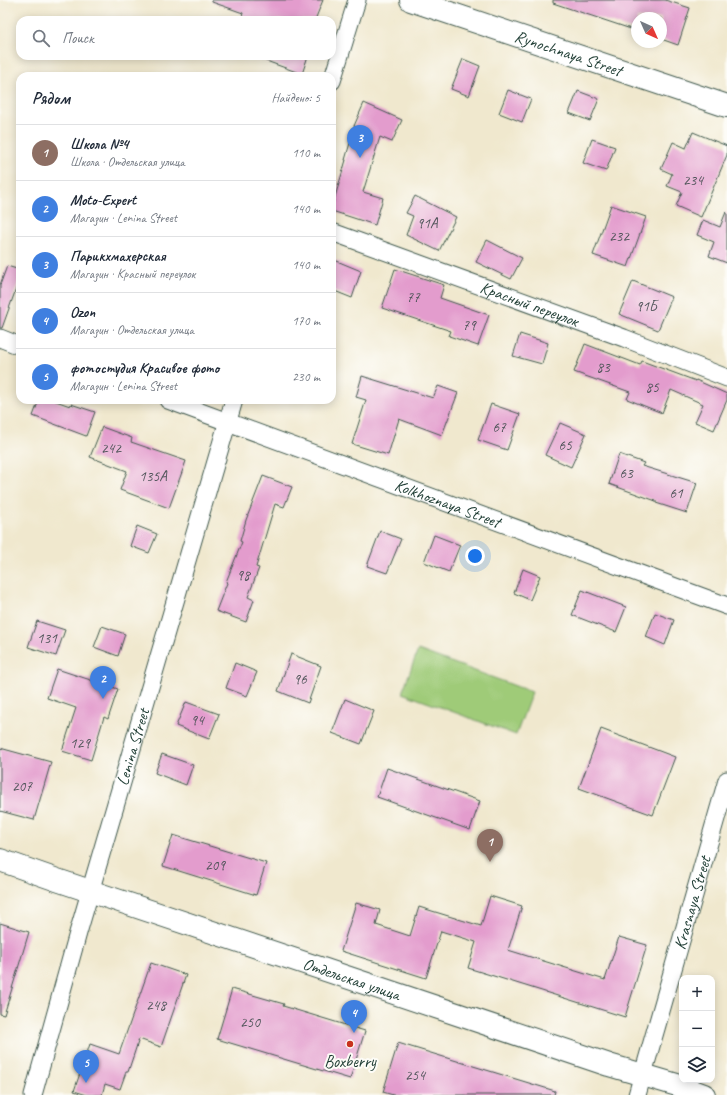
<!DOCTYPE html>
<html lang="ru">
<head>
<meta charset="utf-8">
<style>
  :root { --surface:#fff; --page:#f2f2f3; --text:#1f2937; --muted:#747a83; --line:#e0e1e3; --accent:#c8321e }
  body { margin:0; font-family:Caveat,sans-serif; background:var(--page); color:var(--text) }
  .controls { position:absolute; right:12px; bottom:12px; display:grid; overflow:hidden; border-radius:8px; box-shadow:0 2px 10px #0003 }
  .controls button { width:36px; height:36px; display:grid; place-items:center; padding:0; border:0; border-bottom:1px solid var(--line); background:var(--surface); color:var(--text); font:20px sans-serif }
  .compass { position:absolute; left:631px; top:12px; width:36px; height:36px; border-radius:50%; background:var(--surface); box-shadow:0 2px 10px #0003; rotate:135deg }
  .you { position:absolute; left:475px; top:556px; width:14px; height:14px; margin:-10px; border:3px solid #fff; border-radius:50%; background:#1a73e8; box-shadow:0 0 0 6px #1a73e833 }
  .badge { display:grid; place-items:center; width:26px; height:26px; border-radius:50%; background:var(--accent); color:#fff; font-size:13px; font-weight:700 }
  .pin { position:absolute; translate:-50% -33px; filter:drop-shadow(0 1px 2px #0008) }
  .pin::after { content:''; position:absolute; top:21px; width:14px; height:12px; background:inherit; clip-path:polygon(0 0,100% 0,50% 100%) }
  .list { margin:0; padding:0; list-style:none }
  h2 { display:flex; justify-content:space-between; align-items:center; height:52px; margin:0; padding:0 16px; font-size:17px }
  h2 small { font-size:13px; font-weight:400; color:var(--muted) }
  .list li { display:grid; grid-template-columns:26px 1fr auto; gap:12px; align-items:center; box-sizing:border-box; height:56px; padding:0 16px; border-top:1px solid var(--line) }
  .list b { display:block; font-size:15px; white-space:nowrap }
  .list p { margin:0; font-size:13px; white-space:nowrap; color:var(--muted) }
  .list em { font-size:13px; font-style:normal; color:var(--muted) }
  .icon { flex:none; width:22px; height:22px; fill:none; stroke:currentColor; stroke-width:2; stroke-linecap:round; stroke-linejoin:round }
  .map { position:relative; flex:none; width:727px; height:1095px; overflow:hidden }
  .search { position:absolute; background:var(--surface); box-shadow:0 2px 10px #0003; left:16px; top:16px; width:320px; height:44px; display:flex; align-items:center; gap:10px; box-sizing:border-box; padding:0 14px; border-radius:12px; color:var(--muted); font-size:15px }
  .panel { position:absolute; background:var(--surface); box-shadow:0 2px 10px #0003; left:16px; top:72px; width:320px; height:332px; border-radius:12px }
  .map>svg:first-child { display:block }
  .green { fill:#9fcb78; stroke:#5f8456 }
  .building { fill:#e39ccd }
  .lines { fill:none; stroke-linecap:round; stroke-linejoin:round }
  .street-casing { stroke:#3e574b; stroke-width:19 }
  .secondary-casing { stroke:#3e574b; stroke-width:24 }
  .street { stroke:#fff; stroke-width:17 }
  .secondary { stroke:#fff; stroke-width:22 }
  .poi-dot { fill:#c8321e; stroke:#fdfcf7; stroke-width:1.5 }
  .labels { text-anchor:middle; dominant-baseline:central; stroke-width:4; stroke-linejoin:round; paint-order:stroke }
  .number-label { font-size:15px; fill:#50555a }
  .street-label { font-size:17px; fill:#1f3d34; stroke:#fdfcf7 }
  .poi-label { font-size:17px; fill:#1f3d34; stroke:#fdfcf7 }
</style>
</head>
<body>
<div class="map">
<svg width="727" height="1095" viewBox="0 0 727 1095">
  <rect width="100%" height="100%" fill="#fdfcf7"/>
  <filter id="ink" filterUnits="userSpaceOnUse"><feTurbulence type="fractalNoise" baseFrequency=".025" numOctaves="2"/><feDisplacementMap in="SourceGraphic" scale="8" xChannelSelector="R" yChannelSelector="G"/><feConvolveMatrix kernelMatrix="1 2 1 2 8 2 1 2 1" color-interpolation-filters="sRGB"/></filter>
  <filter id="wash" filterUnits="userSpaceOnUse"><feTurbulence type="fractalNoise" baseFrequency=".012" numOctaves="4" result="noise"/><feDisplacementMap in="SourceGraphic" scale="16" xChannelSelector="R" yChannelSelector="G"/><feGaussianBlur stdDeviation="0.9" result="paint"/><feColorMatrix in="noise" values="0 0 0 0 0 0 0 0 0 0 0 0 0 0 0 0 0 1.4 0 .05"/><feComposite in="paint" operator="in"/></filter>
  <g filter="url(#wash)">
    <rect width="100%" height="100%" fill="#f0e8ce"/>
    <path class="green" d="M418 650 532 692 516 735 402 693Z"/>
    <g id="blocks">
      <path class="building" d="M212 0H323L315 20H241L243 13 212 2Z
        M553 0H665L690 8 678 45 661 39V18H637V31L553 3Z
        M258 56H308L302 74 258 58Z
        M463 59 480 66 469 96 451 89Z
        M508 90 531 99 522 122 499 113Z
        M578 91 599 99 590 121 569 113Z
        M364 103 402 120 392 142 380 137 363 192 383 198 375 225 332 211V207L346 160H345L355 126H354Z
        M693 132 727 146V155L701 217 676 206 682 192 667 186 672 174 661 169 673 142 686 148Z
        M592 139 615 147 606 171 583 163Z
        M415 196 456 217 439 251 406 235 413 216 406 213Z
        M611 205 646 217 628 267 593 255Z
        M726 212 727 213V263L709 256 714 242 697 235 703 220 720 227Z
        M487 240 522 258 511 279 476 262Z
        M332 259 361 271 352 298 332 290Z
        M7 266 20 270V278L2 328H0V285Z
        M395 269 444 285 440 298 489 315 478 346 449 336 451 331 382 308Z
        M633 281 672 297 658 330 619 314Z
        M520 334 548 343 542 364 513 356Z
        M585 344 640 365 642 361 696 381V380L727 394V400L714 430 695 422 703 404 671 390 662 413 627 399 630 392 574 372Z
        M362 376 433 398 438 386 458 393 442 435 399 419 388 455 352 444 366 400 356 397Z
        M39 400H53L70 406 71 404 95 412 86 436 33 416Z
        M491 404 520 414 507 450 478 440Z
        M560 423 586 434 571 467 545 455Z
        M102 427 132 438 131 442 186 461 169 508 120 490 127 471 90 457Z
        M619 454 644 463 642 466 697 483 687 513 656 503V501L609 484Z
        M263 476 292 487 284 507 275 504 256 567 259 568 248 597 254 600 246 622 216 611 227 583 226 582 242 542 240 541 246 520Z
        M137 526 157 534 149 553 130 546Z
        M380 531 401 539 387 573 367 566Z
        M434 535 460 545 449 572 424 562Z
        M523 569 540 576 530 600 514 593Z
        M582 590 626 607 616 632 572 615Z
        M655 613 674 620 665 645 646 637Z
        M37 621 65 630 56 656 28 647Z
        M102 626 125 634 118 656 94 647Z
        M291 654 321 666 308 703 278 691Z
        M235 663 257 672 247 696 226 688Z
        M57 669 118 689 108 719 104 717 91 760 62 751 76 708 47 698Z
        M345 699 374 711 361 744 332 733Z
        M186 702 219 714 209 739 176 726Z
        M601 729 675 757 653 815 579 788Z
        M0 748 51 762 34 820 0 811Z
        M162 754 193 765 186 785 155 773Z
        M387 768 480 801 470 830 377 797Z
        M173 835 266 863 256 895 163 866Z
        M490 896 522 906 508 950 605 980 619 937 647 945 625 1017 468 968 476 942 441 931 426 978 341 951 356 903 380 910 376 925 410 936 419 907 481 926Z
        M0 923 29 932 4 1015 0 1014Z
        M151 963 186 975 161 1047 139 1039 128 1072H126L120 1089 105 1084 102 1095H87L74 1091 90 1044 119 1054Z
        M232 989 284 1004 283 1006 365 1031 350 1079 217 1039Z
        M398 1043 555 1091 554 1095H393L383 1092Z"/>
    </g>
  </g>
  <g filter="url(#ink)">
    <use href="#blocks" fill-opacity="0" stroke="#3e574b" stroke-width="1"/>
    <g class="lines">
      <defs>
        <g id="street">
          <path d="M332 81 357 0"/>
          <path id="s1" d="M332 232 624 338 727 378"/>
          <path d="M0 338 20 346"/>
          <path id="s2" d="M168 400 727 606"/>
          <path id="s3" d="M33 1095 78 933 234 400"/>
          <path id="s4" d="M637 1095 727 780"/>
        </g>
        <g id="secondary">
          <path id="s5" d="M411 0 727 106"/>
          <path id="s6" d="M0 860 57 880 609 1065 677 1085 704 1095"/>
        </g>
      </defs>
      <use href="#street" class="street-casing"/>
      <use href="#secondary" class="secondary-casing"/>
      <use href="#street" class="street"/>
      <use href="#secondary" class="secondary"/>
    </g>
  </g>
  <circle class="poi-dot" cx="350" cy="1044" r="4"/>
  <g class="labels">
    <g class="number-label">
      <text x="693" y="180">234</text>
      <text x="427" y="223">91А</text>
      <text x="619" y="236">232</text>
      <text x="413" y="297">77</text>
      <text x="646" y="306">91Б</text>
      <text x="469" y="325">79</text>
      <text x="603" y="367">83</text>
      <text x="652" y="387">85</text>
      <text x="499" y="427">67</text>
      <text x="565" y="445">65</text>
      <text x="111" y="448">242</text>
      <text x="626" y="473">63</text>
      <text x="153" y="476">135А</text>
      <text x="676" y="493">61</text>
      <text x="243" y="575">98</text>
      <text x="47" y="638">131</text>
      <text x="300" y="679">96</text>
      <text x="197" y="720">94</text>
      <text x="80" y="743">129</text>
      <text x="22" y="786">207</text>
      <text x="215" y="865">209</text>
      <text x="156" y="1005">248</text>
      <text x="250" y="1022">250</text>
      <text x="415" y="1075">254</text>
    </g>
    <g class="street-label">
      <text stroke="none"><textPath href="#s5" startOffset="166">Rynochnaya Street</textPath></text>
      <text stroke="none"><textPath href="#s1" startOffset="210">Красный переулок</textPath></text>
      <text stroke="none"><textPath href="#s2" startOffset="298">Kolkhoznaya Street</textPath></text>
      <text stroke="none"><textPath href="#s3" startOffset="362">Lenina Street</textPath></text>
      <text stroke="none"><textPath href="#s4" startOffset="200">Krasnaya Street</textPath></text>
      <text stroke="none"><textPath href="#s6" startOffset="371">Отдельская улица</textPath></text>
    </g>
    <g class="poi-label">
      <text x="350" y="1061">Boxberry</text>
    </g>
  </g>
</svg>
<div class="controls">
<button>+</button>
<button>−</button>
<button><svg class="icon" aria-label="layers" viewBox="0 0 24 24"><path d="M12 4l9 5-9 5-9-5zM3 14l9 5 9-5"/></svg></button>
</div>
<svg class="compass" viewBox="-18 -18 36 36"><path d="M0-13l5 13h-10z" fill="#e53935"/><path d="M0 13l5-13h-10z" fill="#747a83"/></svg>
<div class="you"></div>
<div class="pin badge" style="left:490px;top:862px;background:#8d6e63">1</div>
<div class="pin badge" style="left:103px;top:699px;background:#3f7fe0">2</div>
<div class="pin badge" style="left:360px;top:158px;background:#3f7fe0">3</div>
<div class="pin badge" style="left:354px;top:1033px;background:#3f7fe0">4</div>
<div class="pin badge" style="left:86px;top:1083px;background:#3f7fe0">5</div>
<div class="search"><svg class="icon" aria-label="search" viewBox="0 0 24 24"><circle cx="10" cy="10" r="6"/><path d="M15 15l6 6"/></svg>Поиск</div>
<section class="panel">
<h2>Рядом<small>Найдено: 5</small></h2>
<ul class="list">
<li><span class="badge" style="background:#8d6e63">1</span><div><b>Школа №4</b><p>Школа · Отдельская улица</p></div><em>110 m</em></li>
<li><span class="badge" style="background:#3f7fe0">2</span><div><b>Moto-Expert</b><p>Магазин · Lenina Street</p></div><em>140 m</em></li>
<li><span class="badge" style="background:#3f7fe0">3</span><div><b>Парикхмахерская</b><p>Магазин · Красный переулок</p></div><em>140 m</em></li>
<li><span class="badge" style="background:#3f7fe0">4</span><div><b>Ozon</b><p>Магазин · Отдельская улица</p></div><em>170 m</em></li>
<li><span class="badge" style="background:#3f7fe0">5</span><div><b>фотостудия Красивое фото</b><p>Магазин · Lenina Street</p></div><em>230 m</em></li>
</ul>
</section>
</div>
</body>
</html>
